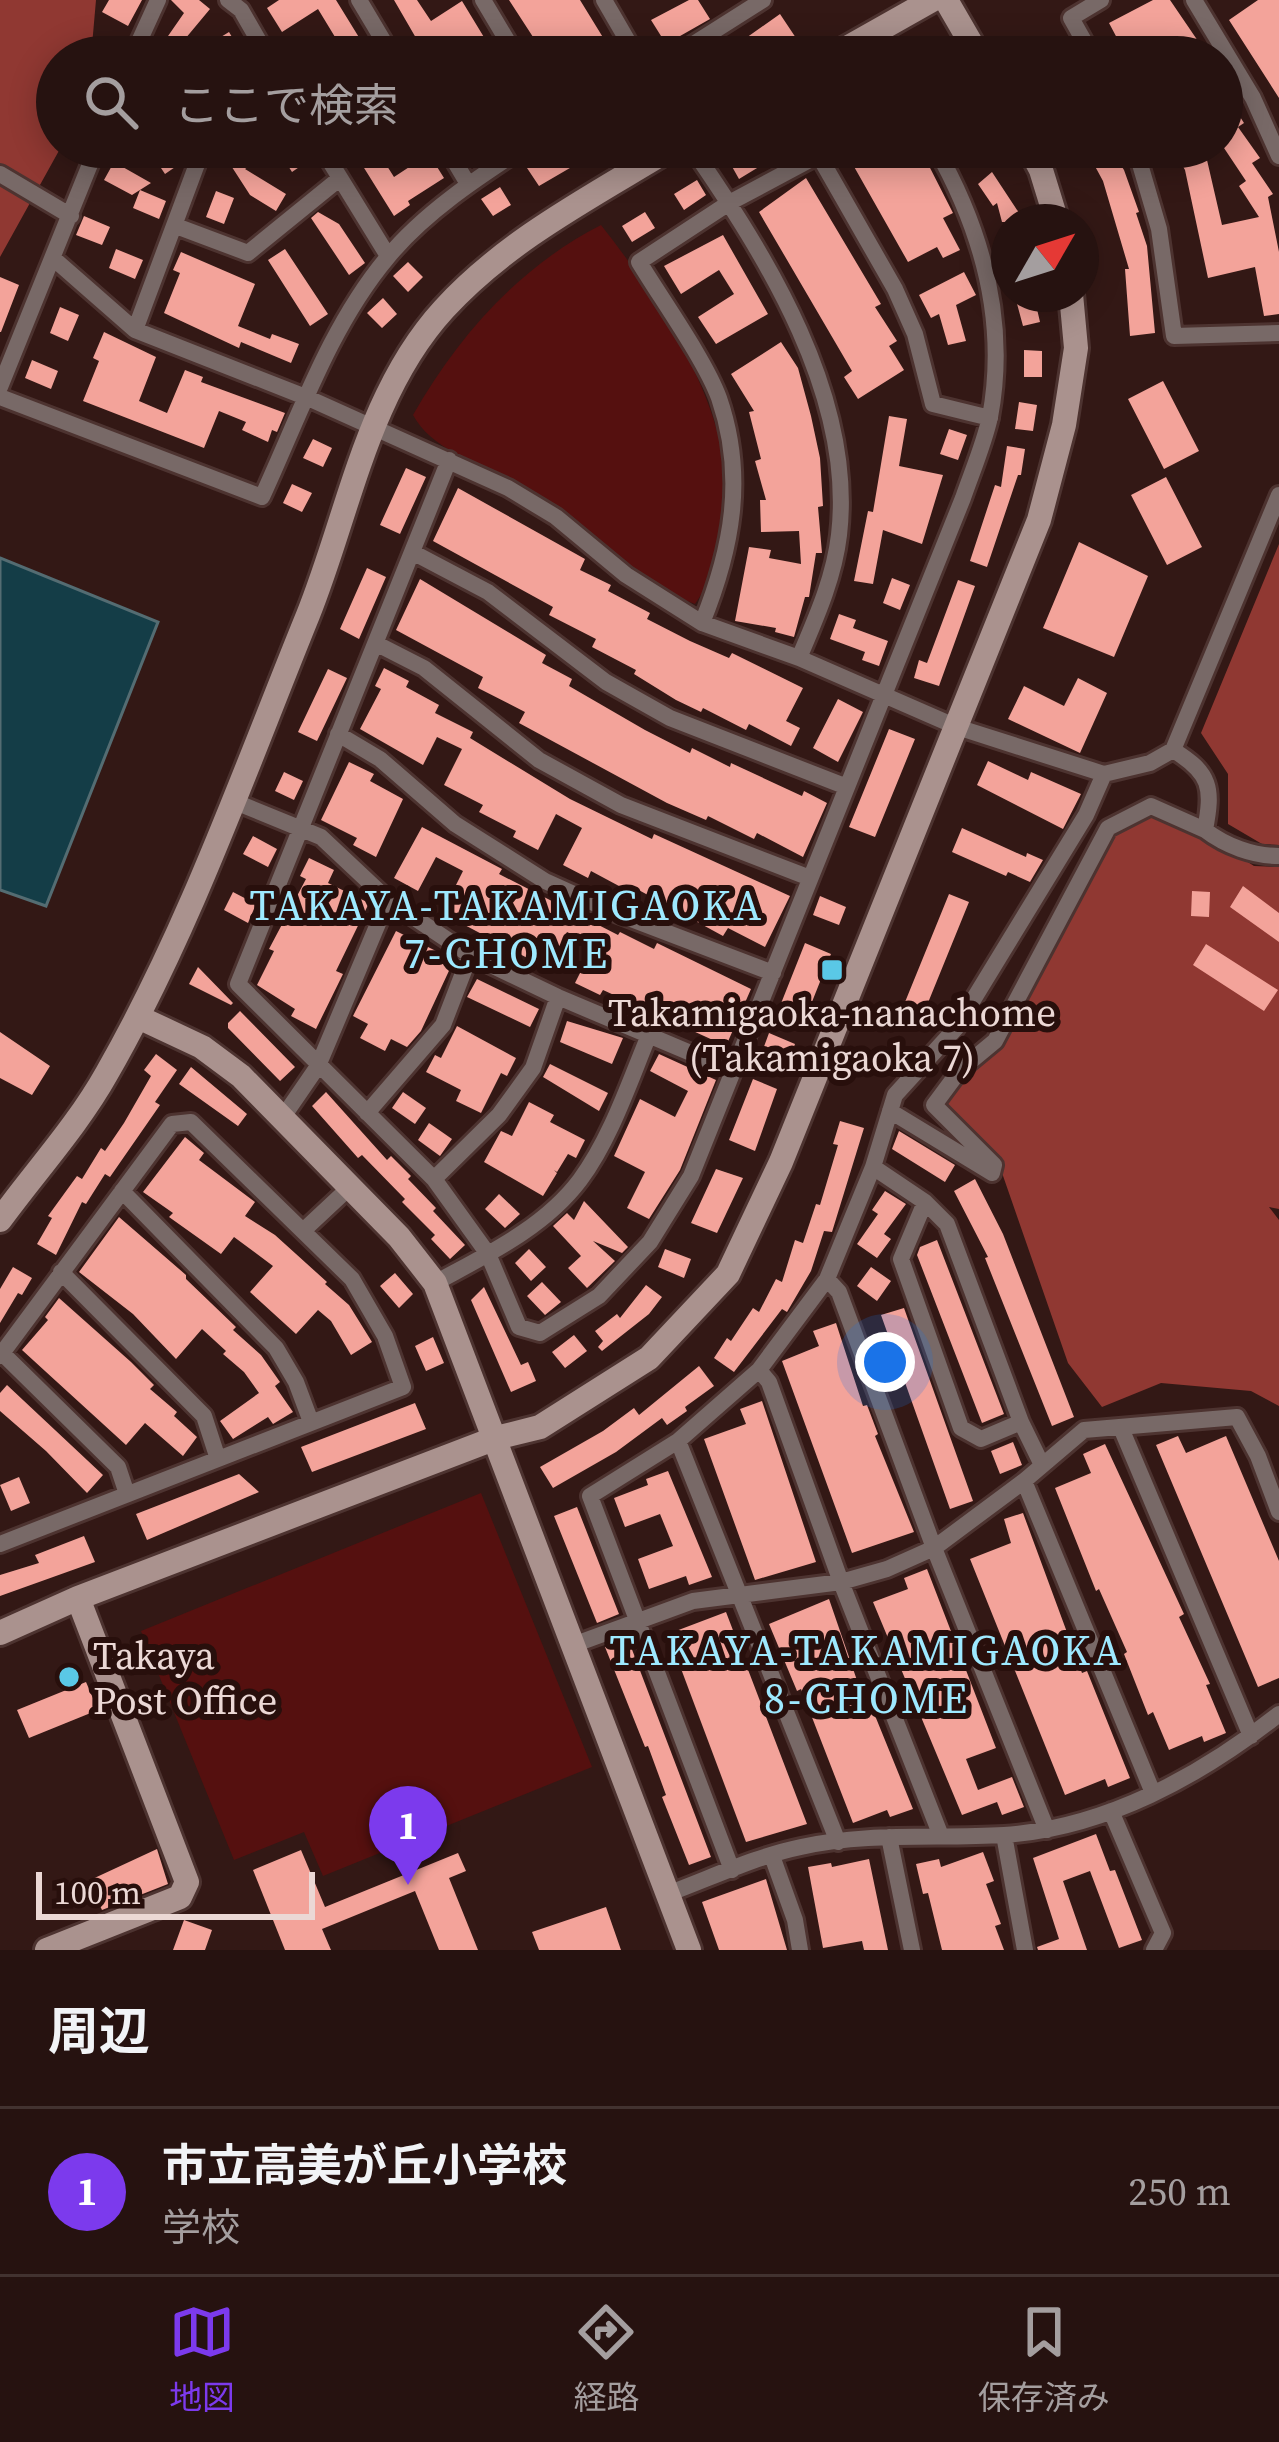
<!DOCTYPE html>
<html lang="ja">
<head>
<meta charset="utf-8">
<style>
  :root { --surface:#261210; --page:#32201e; --text:#f1f3f6; --muted:#a49e9f; --line:#423230; --accent:#7c3aed }
  body { margin:0; font-family:"Source Serif 4","Noto Sans JP",serif; background:var(--page); color:var(--text) }
  .compass { position:absolute; left:991px; top:204px; width:108px; height:108px; border-radius:50%; background:var(--surface); box-shadow:0 6px 30px #0003; rotate:51deg }
  .scale { position:absolute; left:36px; bottom:30px; width:279px; box-sizing:border-box; padding-left:12px; border:6px solid #ebd8d5; border-top:0; font-size:33px; line-height:42px; white-space:nowrap; color:#ebd8d5; -webkit-text-stroke:9px #280f0c; paint-order:stroke }
  .you { position:absolute; left:885px; top:1362px; width:42px; height:42px; margin:-30px; border:9px solid #fff; border-radius:50%; background:#1a73e8; box-shadow:0 0 0 18px #1a73e833 }
  .badge { display:grid; place-items:center; width:78px; height:78px; border-radius:50%; background:var(--accent); color:#fff; font-size:39px; font-weight:700 }
  .pin { position:absolute; translate:-50% -99px; filter:drop-shadow(0 3px 6px #0008) }
  .pin::after { content:''; position:absolute; top:63px; width:42px; height:36px; background:inherit; clip-path:polygon(0 0,100% 0,50% 100%) }
  .list { margin:0; padding:0; list-style:none }
  h2 { display:flex; justify-content:space-between; align-items:center; height:156px; margin:0; padding:0 48px; font-size:51px }
  h2 small { font-size:39px; font-weight:400; color:var(--muted) }
  .list li { display:grid; grid-template-columns:78px 1fr auto; gap:36px; align-items:center; box-sizing:border-box; height:168px; padding:0 48px; border-top:3px solid var(--line) }
  .list b { display:block; font-size:45px; white-space:nowrap }
  .list p { margin:0; font-size:39px; white-space:nowrap; color:var(--muted) }
  .list em { font-size:39px; font-style:normal; color:var(--muted) }
  .icon { flex:none; width:66px; height:66px; fill:none; stroke:currentColor; stroke-width:2; stroke-linecap:round; stroke-linejoin:round }
  .map { position:relative; flex:none; width:1279px; height:1950px; overflow:hidden }
  .search { position:absolute; background:var(--surface); box-shadow:0 6px 30px #0003; left:36px; right:36px; top:36px; height:132px; display:flex; align-items:center; gap:30px; box-sizing:border-box; padding:0 42px; border-radius:66px; color:var(--muted); font-size:45px }
  .sheet { height:324px; background:var(--surface) }
  nav { display:flex; justify-content:space-around; align-items:center; box-sizing:border-box; height:168px; border-top:3px solid var(--line); background:var(--surface); font-size:33px; color:var(--muted) }
  nav a { display:grid; justify-items:center; gap:6px }
  nav .on { color:var(--accent) }
  .map>svg:first-child { display:block }
  .green { fill:#55100f }
  .forest { fill:#903832 }
  .water { fill:#143d47; stroke:#546c72; stroke-width:3 }
  .building { fill:#f3a39a }
  .lines { fill:none; stroke-linecap:round; stroke-linejoin:round }
  .street-casing { stroke:#4d3330; stroke-width:22 }
  .secondary-casing { stroke:#4d3330; stroke-width:30 }
  .street { stroke:#786967; stroke-width:16 }
  .secondary { stroke:#aa928e; stroke-width:24 }
  .poi-dot { fill:#5ac8e6; stroke:#280f0c; stroke-width:4.5 }
  .labels { text-anchor:middle; dominant-baseline:central; stroke-width:12; stroke-linejoin:round; paint-order:stroke }
  .poi-label { font-size:39px; fill:#ebd8d5; stroke:#280f0c }
  .neighbourhood-label { font-size:42px; letter-spacing:3px; fill:#9ee9ff; stroke:#280f0c }
</style>
</head>
<body>
<div class="map">
<svg width="1279" height="1950" viewBox="0 0 1279 1950">
  <rect width="100%" height="100%" fill="#331815"/>
  <path class="green" d="M601 225C678 323 781 483 695 604 629 580 583 516 520 484 483 464 433 452 413 415 458 336 519 267 601 225Z
    M481 1493 592 1767 323 1876 304 1832 234 1860 141 1631Z"/>
  <path class="forest" d="M0 0H96L91 57H57V147H61L0 257Z
    M1279 544V845L1262 844 1228 824V774L1201 733Z
    M1165 809 1254 866 1279 867V1209L1269 1207 1279 1220V1406L1251 1391 1161 1383 1102 1407 1068 1363 1001 1170 941 1097 992 1038 1106 829Z"/>
  <path class="water" d="M0 558 158 622 46 906 0 890Z"/>
  <path class="building" d="M109 0H142L128 26 102 12Z
    M171 0H199L210 9 170 57 159 49 184 13Z
    M279 0H336L360 39 332 57H304L335 37 318 9 282 32 267 8Z
    M394 0H417L431 21 462 1 496 57H473L465 45 446 57H427Z
    M509 0H580L615 57H546Z
    M689 0H698L710 19 666 44 651 20Z
    M1153 0H1170L1200 44 1180 57H1127L1109 23Z
    M1258 0H1279V98L1229 20Z
    M780 14 796 38 766 57H719Z
    M229 32 244 57H220L211 43Z
    M1222 89 1244 123 1238 127 1260 158 1252 163 1273 194 1268 197 1279 252V314L1264 316 1255 267 1208 278 1185 170 1172 147H1204L1222 225 1259 217 1239 186 1246 181 1222 145Z
    M147 147H171L181 163 165 174Z
    M219 147H243L253 163 245 169 286 194 276 211 250 195Z
    M276 147H299L308 161 292 172Z
    M351 147H375L394 177 429 154 444 178 408 201 410 205 394 216Z
    M561 147H606L539 186 527 168Z
    M865 147H909L919 164 926 160 953 213 943 218 960 250 943 258 937 247 908 262 848 156Z
    M1109 147 1124 170 1139 212 1136 213 1147 246 1155 333 1130 336 1125 269H1129L1103 181 1090 157Z
    M752 149 762 165 739 179 730 163Z
    M114 162 151 183 132 195 104 180Z
    M992 172 1025 222H1002L997 203 993 206 978 184Z
    M806 178 881 304 875 307 897 341 889 346 904 370 858 399 844 377 852 371 759 212Z
    M697 180 706 195 684 210 674 194Z
    M500 187 511 205 493 216 481 199Z
    M140 190 166 201 159 219 133 208Z
    M216 191 234 198 224 224 206 217Z
    M318 212 339 224 365 263 349 275 311 218Z
    M645 212 655 228 632 242 622 226Z
    M84 216 110 227 102 245 76 235Z
    M723 235 768 314 716 344 698 317 734 294 719 270 681 294 664 266Z
    M116 249 143 260 135 279 109 268Z
    M285 249 328 314 310 326 268 260Z
    M181 252 255 284 238 326 270 339 272 334 299 344 291 363 241 342 239 348 164 313 180 273 173 270Z
    M408 262 423 277 408 292 393 276Z
    M964 272 976 295 956 305 966 341 948 345 939 314 931 318 919 295Z
    M0 277 19 285 1 332H0Z
    M1034 296 1040 322 1023 326 1016 300Z
    M383 298 397 314 382 328 367 313Z
    M60 307 79 315 68 341 50 333Z
    M104 332 156 357 139 401 167 413 185 370 203 377 201 382 285 413 277 432 272 430 268 442 242 430 246 422 219 411 204 448 83 401 99 361 93 358Z
    M781 342 798 368 811 416 820 458 823 506 818 507 822 553H816L809 597H805L794 637 775 632 776 628 735 621 749 547 771 550 769 558 801 564 799 531 761 532 760 500H766L755 461 761 459 749 412 754 411 731 374Z
    M1024 350 1042 351V377H1024Z
    M32 360 58 371 51 389 25 378Z
    M1163 381 1199 451 1164 469 1128 399Z
    M1019 402 1037 405 1033 431 1015 429Z
    M889 416 907 419 899 466 943 475 922 544 883 530 873 584 854 581 868 511 873 512Z
    M949 429 967 435 958 460 940 454Z
    M313 439 332 448 323 467 303 458Z
    M1007 446 1025 449 1021 475H1018L987 567 970 561 995 485 1001 487Z
    M406 468 426 477 400 534 380 525Z
    M1166 477 1202 547 1167 565 1131 495Z
    M292 484 312 493 302 512 283 503Z
    M458 488 585 559 580 570 611 585 608 591 650 613 647 619 690 641 729 658 732 653 803 688 786 721 800 728 791 746 749 724 746 730 703 708 701 712 676 700 634 674 636 670 592 647 596 639 549 615 553 607 433 541Z
    M1079 542 1148 576 1114 657 1043 628Z
    M367 568 386 577 359 639 340 629Z
    M892 578 910 585 900 610 883 603Z
    M420 579 546 655 542 663 572 679 569 686 645 730 690 753 692 748 730 767 731 763 802 796 804 791 827 803 803 857 757 833 754 839 708 816 706 820 667 803 519 723 525 712 478 688 483 677 396 630Z
    M958 580 975 586 939 686 914 678 919 660 927 663Z
    M839 614 856 620 853 628 888 641 879 666 862 660 865 652 830 639Z
    M384 668 409 681 406 687 439 705 435 713 473 732 470 738 570 799 652 839 654 834 790 896 765 947 728 928 723 936 635 888 632 893 591 871 588 878 563 865 582 828 556 814 538 850 513 837 516 831 479 812 483 805 444 785 462 749 437 737 423 765 360 729 381 689 375 686Z
    M328 669 347 678 317 741 298 732Z
    M1078 678 1107 693 1080 753 1008 719 1024 686 1064 706Z
    M838 699 863 712 838 762 813 748Z
    M889 729 915 739 875 837 849 827Z
    M988 761 1028 780 1031 772 1081 794 1063 829 977 785Z
    M349 762 374 774 370 781 403 799 376 857 353 845 357 838 321 820Z
    M284 772 303 781 294 800 275 791Z
    M422 827 502 869 499 874 618 935 620 932 654 949 657 943 751 989 726 1046 603 990 600 995 575 983 594 945 567 932 548 969 442 913 463 871 436 857 418 891 394 878Z
    M962 828 1026 857 1027 853 1043 860 1030 882 1008 872 1006 876 952 852Z
    M253 836 277 849 268 867 243 854Z
    M309 858 334 870 328 883 369 903 336 971 343 974 316 1029 291 1016 295 1009 257 985 274 951 269 949 306 879 300 876Z
    M1243 886 1279 913V942L1230 907Z
    M1192 891 1210 892 1209 917 1191 916Z
    M233 892 256 904 248 923 224 910Z
    M949 894 969 902 923 1015 903 1007Z
    M820 896 846 907 839 925 813 915Z
    M396 931 454 960 421 1031 407 1047 391 1039 385 1051 360 1038 368 1024 353 1016Z
    M805 943 831 954 806 1017 780 1006Z
    M1206 944 1278 990 1264 1011 1193 965Z
    M198 967 233 1003 231 1005 189 984Z
    M477 979 539 1009 530 1027 467 997Z
    M240 1011 295 1067 280 1081 228 1028V1023Z
    M567 1021 623 1038 612 1064 560 1042Z
    M457 1026 516 1058 507 1076 501 1073 481 1113 456 1101 461 1090 426 1072 435 1055 441 1058Z
    M0 1032 50 1066 32 1095 0 1078Z
    M769 1033 795 1044 788 1062 762 1052Z
    M156 1054 177 1070 155 1102 160 1105 110 1177 105 1174 86 1204 82 1202 56 1255 37 1244 52 1218 48 1216 77 1176 82 1179 101 1148 105 1151 124 1123 151 1076 144 1070Z
    M659 1054 716 1080 680 1170 649 1219 627 1208 645 1172 614 1156 640 1099 675 1117 688 1091 650 1071Z
    M550 1064 608 1093 599 1111 543 1077Z
    M191 1067 247 1114 238 1126 179 1084Z
    M753 1079 777 1089 755 1151 729 1140Z
    M326 1092 387 1160 391 1156 411 1176 408 1179 436 1208 433 1211 465 1245 450 1259 431 1239 435 1235 402 1202 405 1199 362 1155 358 1158 312 1106Z
    M403 1092 426 1108 415 1124 392 1108Z
    M529 1102 554 1115 550 1122 585 1140 576 1158 568 1154 557 1172 554 1170 557 1173 543 1196 484 1162 501 1131 512 1136Z
    M840 1121 864 1128 832 1232 824 1231 811 1271 787 1312 782 1309 734 1372 714 1358 727 1338 731 1341 753 1308 759 1312 776 1279 782 1282 795 1240 803 1243 816 1204 820 1205 838 1145 833 1144Z
    M429 1123 452 1139 440 1156 418 1140Z
    M899 1131 955 1165 945 1182 892 1149Z
    M185 1137 204 1153 199 1160 255 1202 245 1216 275 1235 327 1282 325 1284 349 1305 372 1342 351 1355 331 1321 318 1310 296 1334 250 1292 273 1266 234 1237 221 1254 169 1217 173 1213 143 1192Z
    M716 1169 743 1178 717 1233 691 1223Z
    M975 1179 1003 1234 1074 1417 1052 1426 985 1258 988 1257 954 1191Z
    M885 1191 906 1204 884 1234 891 1239 877 1258 857 1244 878 1214 872 1210Z
    M499 1194 520 1214 505 1228 485 1209Z
    M584 1201 628 1247 622 1253 593 1241 615 1261 587 1288 568 1268 581 1256 553 1226 567 1213 574 1220Z
    M119 1217 186 1275V1279L236 1327 233 1330 261 1355 280 1382 275 1386 293 1412 273 1424 268 1417 233 1439 220 1421 259 1393 244 1372 223 1354 226 1351 202 1329 176 1359 133 1314 79 1272Z
    M937 1240 1004 1414 982 1423 917 1255 920 1247Z
    M529 1249 546 1267 531 1281 515 1263Z
    M665 1249 691 1259 684 1278 658 1267Z
    M13 1267 32 1278 22 1295 18 1293 0 1323V1289Z
    M871 1267 891 1281 877 1301 857 1286Z
    M395 1273 413 1294 399 1308 380 1286Z
    M542 1282 561 1302 545 1315 527 1296Z
    M646 1285 662 1297 649 1314 602 1351 598 1347 603 1341 595 1331 617 1314 620 1318Z
    M484 1287 521 1365 528 1362 536 1381 511 1392 471 1300Z
    M59 1298 131 1362 154 1385 150 1389 177 1412 174 1416 197 1437 183 1456 145 1423 126 1445 22 1350 48 1320 45 1317Z
    M904 1308 973 1501 950 1509 881 1315Z
    M836 1323 863 1406 867 1405 878 1434 875 1436 914 1532 852 1553 782 1361 819 1346 813 1331Z
    M574 1335 587 1351 565 1368 552 1352Z
    M433 1337 444 1363 426 1371 415 1346Z
    M699 1366 714 1386 685 1407 687 1411 667 1425 662 1418 616 1452 553 1488 540 1467 603 1431 634 1408 639 1415Z
    M7 1385 103 1475 87 1493 46 1451 0 1411V1393Z
    M762 1401 816 1562 755 1580 704 1439 746 1424 740 1409Z
    M415 1403 426 1429 312 1472 301 1447Z
    M1178 1436 1186 1453 1226 1436 1279 1561V1678L1258 1687 1156 1445Z
    M1013 1442 1022 1465 1000 1474 991 1451Z
    M1105 1444 1184 1614 1179 1617 1210 1684 1206 1685 1226 1733 1204 1742 1202 1736 1169 1750 1153 1712 1148 1715 1124 1654 1127 1652 1099 1589 1096 1591 1055 1488 1091 1473 1083 1454Z
    M668 1471 712 1577 689 1585 686 1576 649 1589 638 1559 673 1546 660 1514 625 1527 614 1498 648 1485 646 1479Z
    M239 1474 259 1492 147 1540 136 1514Z
    M19 1477 30 1503 11 1511 0 1485Z
    M577 1507 619 1614 597 1623 554 1516Z
    M1023 1513 1082 1673 1087 1671 1130 1778 1108 1787 1105 1779 1065 1795 970 1559 1011 1543 1004 1519Z
    M84 1536 95 1562 0 1596V1575L39 1563 35 1555Z
    M927 1569 996 1748 966 1759 978 1790 1012 1777 1024 1807 1002 1815 997 1802 962 1815 873 1602 908 1589 904 1578Z
    M829 1599 861 1692 865 1691 913 1809 890 1817 887 1810 853 1823 801 1689 797 1691 769 1624Z
    M726 1612 807 1824 746 1842 668 1634Z
    M628 1639 711 1857 689 1865 662 1797 666 1795 648 1746 645 1747 605 1647Z
    M86 1682 98 1710 29 1738 17 1710Z
    M1096 1834 1110 1871 1115 1870 1142 1940 1119 1948 1090 1871 1063 1881 1087 1950H1038L1037 1947 1059 1939 1033 1858Z
    M157 1849 168 1884 102 1910 88 1881Z
    M301 1850 325 1907 458 1853 466 1871 449 1878 478 1950H439L415 1891 322 1929 331 1950H285L253 1870Z
    M983 1852 994 1881 986 1884 1001 1924 995 1926 1004 1950H942L928 1893 923 1894 916 1864 939 1859 941 1867Z
    M869 1859 888 1950H864L862 1941 823 1948 808 1867 831 1863 832 1867Z
    M766 1879 787 1950H719L702 1902Z
    M606 1907 621 1950H539L532 1932Z
    M184 1920 212 1930 205 1950H173Z"/>
  <g class="lines">
    <defs>
      <path id="street" d="M228 0 241 10 268 57
        M359 0 393 57
        M483 0 517 57
        M604 0 637 57
        M1194 0 1253 98 1279 156
        M132 57 158 0
        M673 57 763 0
        M1093 57 1071 18 1101 0
        M321 147 388 256
        M446 147 468 184
        M691 147C767 257 855 397 839 535 834 578 816 618 799 658
        M1135 147 1159 229 1174 336 1279 333
        M819 156 895 289 915 334 933 404 990 418
        M0 174 71 216
        M176 226 248 253 339 179
        M54 259 135 330 308 398 508 488 556 517 626 575 702 623 799 658 957 727 1104 774 1150 763 1173 750 1279 495
        M135 330 200 156 194 147
        M0 387 97 147
        M0 397 262 497C299 417 330 326 387 258 424 213 477 178 525 147
        M449 460 238 984 434 1179 488 1254 519 1327 540 1333 599 1296 650 1242 691 1176 963 498C972 472 984 444 990 417 1008 321 982 230 935 147
        M414 553 488 592 606 682 670 718 847 787
        M702 623C732 549 746 476 719 398 705 360 662 300 639 262L729 203 834 147
        M377 644 424 668 539 760 621 805 810 878
        M338 734 380 759 455 824 545 881 618 914 773 973
        M1173 750C1211 773 1213 788 1205 830 1226 846 1253 856 1279 856
        M233 801 321 837 388 900 470 955 558 997 731 1070
        M890 1111 992 1173
        M367 1113 443 1025 470 955
        M283 1117 318 1066 388 900
        M873 1167 925 1202 947 1224 1021 1422 1042 1465
        M992 1173 994 1165 934 1105 960 1070 995 1041 1108 828 1151 806 1205 830
        M434 1179 499 1115 533 1068 558 997
        M122 1191 276 1348 296 1382 311 1422
        M925 1202 901 1259 961 1428 981 1439 1021 1422
        M305 1229 351 1186
        M61 1272 204 1416 218 1459
        M827 1279 839 1292 934 1548 1047 1830
        M435 1283C486 1255 544 1228 580 1180 611 1138 629 1083 649 1035
        M2 1353 118 1467 127 1494
        M0 1356 172 1124 191 1122 352 1279 385 1336 403 1387 0 1544
        M759 1370 769 1382 841 1582 941 1836
        M1121 1428 1251 1736
        M678 1441 838 1842
        M1024 1481 1153 1793
        M573 1645 693 1601 841 1582 887 1569 934 1548 1024 1481 1084 1430 1237 1417 1258 1456 1279 1512
        M1111 1811 1163 1933 1154 1950
        M1004 1835 1025 1950
        M889 1837 912 1950
        M772 1856 795 1920 800 1950
        M732 1870 590 1496 678 1441 759 1370 827 1279 873 1167 895 1095 956 1028 1086 815 1104 774
        M670 1893C713 1877 757 1856 801 1847 867 1832 937 1839 1004 1835 1105 1828 1201 1776 1279 1714"/>
      <path id="secondary" d="M946 0 979 57
        M831 57 932 0
        M1029 147 1041 170 1057 222
        M138 1017 202 1047 241 1076 399 1237 435 1283 689 1950
        M0 1220C35 1172 78 1125 107 1073 189 930 246 767 308 615 349 513 367 393 444 309 508 239 593 196 673 147
        M0 1633 78 1598 496 1438 540 1427 649 1358 728 1274 781 1162 1039 520 1064 425 1076 348 1071 294
        M47 1950 180 1897 187 1882 78 1598"/>
    </defs>
    <use href="#street" class="street-casing"/>
    <use href="#secondary" class="secondary-casing"/>
    <use href="#street" class="street"/>
    <use href="#secondary" class="secondary"/>
  </g>
  <g class="poi-dot">
    <rect x="820" y="958" width="24" height="24" rx="6"/>
    <circle cx="69" cy="1677" r="12"/>
  </g>
  <g class="labels">
    <g class="poi-label">
      <text x="832" y="1012">Takamigaoka-nanachome<tspan x="832" dy="45">(Takamigaoka 7)</tspan></text>
      <text x="93" y="1655" text-anchor="start">Takaya<tspan x="93" dy="45">Post Office</tspan></text>
    </g>
    <g class="neighbourhood-label">
      <text x="507" y="905">TAKAYA-TAKAMIGAOKA<tspan x="507" dy="48">7-CHOME</tspan></text>
      <text x="867" y="1650">TAKAYA-TAKAMIGAOKA<tspan x="867" dy="48">8-CHOME</tspan></text>
    </g>
  </g>
</svg>
<svg class="compass" viewBox="-18 -18 36 36"><path d="M0-13l5 13h-10z" fill="#e53935"/><path d="M0 13l5-13h-10z" fill="#a49e9f"/></svg>
<div class="scale">100 m</div>
<div class="you"></div>
<div class="pin badge" style="left:408px;top:1885px">1</div>
<div class="search"><svg class="icon" aria-label="search" viewBox="0 0 24 24"><circle cx="10" cy="10" r="6"/><path d="M15 15l6 6"/></svg>ここで検索</div>
</div>
<section class="sheet">
<h2>周辺<small></small></h2>
<ul class="list">
<li><span class="badge">1</span><div><b>市立高美が丘小学校</b><p>学校</p></div><em>250 m</em></li>
</ul>
</section>
<nav>
<a class="on"><svg class="icon" aria-label="map" viewBox="0 0 24 24"><path d="M3 6l6-2 6 2 6-2v14l-6 2-6-2-6 2zM9 4v14M15 6v14"/></svg>地図</a>
<a><svg class="icon" aria-label="directions" viewBox="0 0 24 24"><path d="M12 3l9 9-9 9-9-9zM9 14v-3h6M13 9l2 2-2 2"/></svg>経路</a>
<a><svg class="icon" aria-label="saved" viewBox="0 0 24 24"><path d="M7 4h10v16l-5-4-5 4z"/></svg>保存済み</a>
</nav>
</body>
</html>
